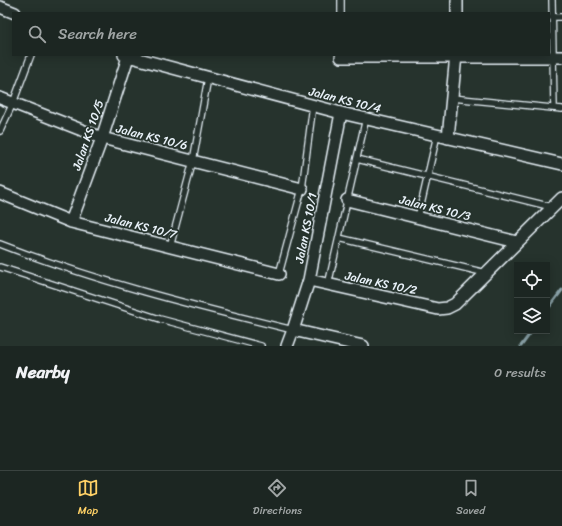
<!DOCTYPE html>
<html lang="en">
<head>
<meta charset="utf-8">
<style>
  :root { --surface:#1c2622; --page:#252e2a; --text:#f1f3f6; --muted:#a0a5a5; --line:#3a4340; --accent:#ffd166 }
  body { margin:0; font-family:Sriracha,sans-serif; background:var(--page); color:var(--text) }
  .controls { position:absolute; right:12px; bottom:12px; display:grid; overflow:hidden; border-radius:0px; box-shadow:0 2px 10px #0003 }
  .controls button { width:36px; height:36px; display:grid; place-items:center; padding:0; border:0; border-bottom:1px solid var(--line); background:var(--surface); color:var(--text); font:20px sans-serif }
  .list { margin:0; padding:0; list-style:none }
  h2 { display:flex; justify-content:space-between; align-items:center; height:52px; margin:0; padding:0 16px; font-size:17px }
  h2 small { font-size:13px; font-weight:400; color:var(--muted) }
  .icon { flex:none; width:22px; height:22px; fill:none; stroke:currentColor; stroke-width:2; stroke-linecap:round; stroke-linejoin:round }
  .map { position:relative; flex:none; width:562px; height:346px; overflow:hidden }
  .search { position:absolute; background:var(--surface); box-shadow:0 2px 10px #0003; left:12px; right:12px; top:12px; height:44px; display:flex; align-items:center; gap:10px; box-sizing:border-box; padding:0 14px; border-radius:0px; color:var(--muted); font-size:15px }
  .sheet { height:124px; background:var(--surface) }
  nav { display:flex; justify-content:space-around; align-items:center; box-sizing:border-box; height:56px; border-top:1px solid var(--line); background:var(--surface); font-size:11px; color:var(--muted) }
  nav a { display:grid; justify-items:center; gap:2px }
  nav .on { color:var(--accent) }
  .map>svg:first-child { display:block }
  .lines { fill:none; stroke-linecap:round; stroke-linejoin:round }
  .stream { stroke:#8aa2a8; stroke-width:3 }
  .lane-casing { stroke:#e8f1f8; stroke-width:8 }
  .street-casing { stroke:#e8f1f8; stroke-width:14 }
  .lane { stroke:#26332d; stroke-width:5.5 }
  .street { stroke:#26332d; stroke-width:11 }
  .labels { text-anchor:middle; dominant-baseline:central; stroke-width:3.5; stroke-linejoin:round; paint-order:stroke }
  .street-label { font-size:12px; fill:#e8f1f8; stroke:#26332d }
</style>
</head>
<body>
<div class="map">
<svg width="562" height="346" viewBox="0 0 562 346">
  <rect width="100%" height="100%" fill="#26332d"/>
  <filter id="ink" filterUnits="userSpaceOnUse"><feTurbulence type="fractalNoise" baseFrequency=".025" numOctaves="2"/><feDisplacementMap in="SourceGraphic" scale="8" xChannelSelector="R" yChannelSelector="G"/><feConvolveMatrix kernelMatrix="1 2 1 2 8 2 1 2 1" color-interpolation-filters="sRGB"/></filter>
  <g filter="url(#ink)">
    <g class="lines">
      <path class="stream" d="M547 310 562 290
        M521 346 532 331"/>
      <defs>
        <path id="lane" d="M341 0V13
          M552 0 554 108
          M550 17H562
          M452 98 562 109
          M0 131 13 103 31 55
          M357 159 552 207
          M418 218 437 135
          M339 238 486 273
          M0 244C95 281 194 306 293 330
          M170 247 193 161 208 78
          M0 267 160 319 261 346
          M279 274 302 189 313 105
          M328 285 366 118"/>
        <path id="street" d="M0 7 15 13
          M457 13V0
          M124 55 341 113 562 164
          M341 57H562
          M0 98 102 138 302 189
          M448 138 456 55
          M0 193 71 222 279 274
          M347 200 517 242
          M71 222 102 138 128 57
          M309 280 438 309 447 308 455 304 562 198
          M293 330 363 346
          M287 346 293 330 309 280 341 113"/>
      </defs>
      <use href="#lane" class="lane-casing"/>
      <use href="#street" class="street-casing"/>
      <use href="#lane" class="lane"/>
      <use href="#street" class="street"/>
    </g>
  </g>
  <g class="labels">
    <g class="street-label">
      <text transform="translate(345 100) rotate(14)">Jalan KS 10/4</text>
      <text transform="translate(88 135) rotate(-71)">Jalan KS 10/5</text>
      <text transform="translate(152 137) rotate(14)">Jalan KS 10/6</text>
      <text transform="translate(435 208) rotate(14)">Jalan KS 10/3</text>
      <text transform="translate(141 226) rotate(14)">Jalan KS 10/7</text>
      <text transform="translate(306 228) rotate(-79)">Jalan KS 10/1</text>
      <text transform="translate(381 283) rotate(12)">Jalan KS 10/2</text>
    </g>
  </g>
</svg>
<div class="controls">
<button><svg class="icon" aria-label="locate" viewBox="0 0 24 24"><circle cx="12" cy="12" r="6"/><path d="M12 2v4M12 18v4M2 12h4M18 12h4"/></svg></button>
<button><svg class="icon" aria-label="layers" viewBox="0 0 24 24"><path d="M12 4l9 5-9 5-9-5zM3 14l9 5 9-5"/></svg></button>
</div>
<div class="search"><svg class="icon" aria-label="search" viewBox="0 0 24 24"><circle cx="10" cy="10" r="6"/><path d="M15 15l6 6"/></svg>Search here</div>
</div>
<section class="sheet">
<h2>Nearby<small>0 results</small></h2>
<ul class="list">
</ul>
</section>
<nav>
<a class="on"><svg class="icon" aria-label="map" viewBox="0 0 24 24"><path d="M3 6l6-2 6 2 6-2v14l-6 2-6-2-6 2zM9 4v14M15 6v14"/></svg>Map</a>
<a><svg class="icon" aria-label="directions" viewBox="0 0 24 24"><path d="M12 3l9 9-9 9-9-9zM9 14v-3h6M13 9l2 2-2 2"/></svg>Directions</a>
<a><svg class="icon" aria-label="saved" viewBox="0 0 24 24"><path d="M7 4h10v16l-5-4-5 4z"/></svg>Saved</a>
</nav>
</body>
</html>
